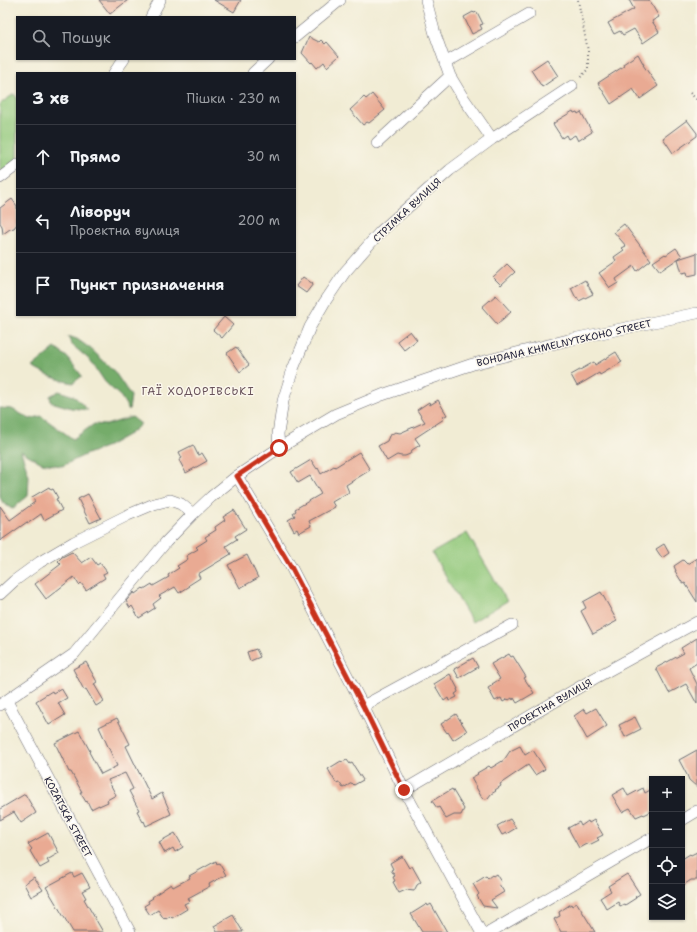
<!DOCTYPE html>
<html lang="uk">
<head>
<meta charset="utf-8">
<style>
  :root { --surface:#171b24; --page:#20242c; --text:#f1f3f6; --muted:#9ea1a6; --line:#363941 }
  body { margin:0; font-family:"Shantell Sans",sans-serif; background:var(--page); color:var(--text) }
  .controls { position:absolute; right:12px; bottom:12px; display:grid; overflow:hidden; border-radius:0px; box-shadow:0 1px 3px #0004 }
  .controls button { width:36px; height:36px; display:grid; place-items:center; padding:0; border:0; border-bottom:1px solid var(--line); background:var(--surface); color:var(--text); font:20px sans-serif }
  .stop { position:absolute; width:12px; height:12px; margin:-9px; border:3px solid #c8321e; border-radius:50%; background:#fff }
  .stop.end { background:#c8321e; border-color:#fff; box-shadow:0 1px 4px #0008 }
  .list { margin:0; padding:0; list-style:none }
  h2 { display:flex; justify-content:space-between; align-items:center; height:52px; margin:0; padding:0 16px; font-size:17px }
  h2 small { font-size:13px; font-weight:400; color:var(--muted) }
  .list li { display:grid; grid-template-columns:26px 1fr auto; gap:12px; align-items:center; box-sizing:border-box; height:64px; padding:0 16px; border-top:1px solid var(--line) }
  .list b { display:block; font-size:15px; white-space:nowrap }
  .list p { margin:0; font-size:13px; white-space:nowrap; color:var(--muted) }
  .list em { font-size:13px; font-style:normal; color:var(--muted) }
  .icon { flex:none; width:22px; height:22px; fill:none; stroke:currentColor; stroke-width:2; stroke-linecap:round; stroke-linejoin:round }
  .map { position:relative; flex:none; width:697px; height:932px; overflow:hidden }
  .search { position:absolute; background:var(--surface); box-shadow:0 1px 3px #0004; left:16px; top:16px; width:280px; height:44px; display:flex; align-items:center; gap:10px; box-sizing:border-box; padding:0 14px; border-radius:0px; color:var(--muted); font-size:15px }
  .panel { position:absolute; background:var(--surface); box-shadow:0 1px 3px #0004; left:16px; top:72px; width:280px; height:244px; border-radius:0px }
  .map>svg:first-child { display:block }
  .green { fill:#92c87a; stroke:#5a755a }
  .forest { fill:#75ac6a; stroke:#4c6752 }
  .building { fill:#e9aa93 }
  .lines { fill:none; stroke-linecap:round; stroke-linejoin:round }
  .minor-casing { stroke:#6a6971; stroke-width:12 }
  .path { stroke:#6a6971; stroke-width:2; stroke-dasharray:1 3; stroke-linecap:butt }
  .minor { stroke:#fff; stroke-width:11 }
  .route { stroke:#c8321e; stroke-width:5 }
  .labels { text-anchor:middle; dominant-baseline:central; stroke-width:3; stroke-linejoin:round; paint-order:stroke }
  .street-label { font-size:10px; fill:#22223b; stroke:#fbf7ec }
  .neighbourhood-label { font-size:11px; letter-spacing:1px; fill:#68525a; stroke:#fbf7ec }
</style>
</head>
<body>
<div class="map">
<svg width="697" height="932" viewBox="0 0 697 932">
  <rect width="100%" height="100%" fill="#fbf7ec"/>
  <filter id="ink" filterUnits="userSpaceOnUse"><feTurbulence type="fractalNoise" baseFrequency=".025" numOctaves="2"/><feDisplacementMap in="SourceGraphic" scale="8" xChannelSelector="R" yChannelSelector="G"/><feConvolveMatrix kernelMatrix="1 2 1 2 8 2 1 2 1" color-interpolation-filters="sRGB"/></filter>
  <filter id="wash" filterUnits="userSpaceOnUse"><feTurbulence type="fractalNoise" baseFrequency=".012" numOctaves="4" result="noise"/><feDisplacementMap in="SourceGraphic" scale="16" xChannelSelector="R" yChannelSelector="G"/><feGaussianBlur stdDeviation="0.9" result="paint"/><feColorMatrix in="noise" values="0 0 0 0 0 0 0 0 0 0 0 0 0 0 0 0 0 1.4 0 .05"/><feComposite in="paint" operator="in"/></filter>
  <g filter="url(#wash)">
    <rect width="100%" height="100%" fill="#f1ecd4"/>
    <path class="green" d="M14 94 17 98V160L0 172V104Z
      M467 533 507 601 472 622 432 553Z"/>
    <path class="forest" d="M68 336 77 339 91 349 114 371 131 396 129 410 121 397 105 382 91 361 71 344Z
      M55 348 67 357 82 376 73 383C58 380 45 375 32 367Z
      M59 391 74 396 88 410 71 408 51 402 50 396Z
      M0 408 12 409 30 419 41 416 73 439 94 424 106 425 132 417 141 424 131 433 108 446 87 454 62 466 42 463 21 451 29 476 28 496 12 509 3 503 0 497Z"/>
    <g id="blocks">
      <path class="building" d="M99 0H128L110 14Z
        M214 0H241L234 12Z
        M629 0H649L659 17 652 21 659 32 643 43 634 29 623 35 620 31 614 34 608 23 634 9Z
        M473 12 474 13 477 12 483 24 480 25 482 29 472 34 464 17Z
        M309 37 319 42 321 40 325 44 327 42 339 56 327 67 324 62 317 68 312 62 311 63 302 53Z
        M638 54 644 65H643L658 86 640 99 633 89 611 104 598 83 624 66 623 64Z
        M547 59 558 76 542 87 531 70Z
        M372 94 385 110 369 123 367 122 363 125 350 110 364 97 366 99Z
        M573 111 574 113 577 112 578 114 581 112 592 132 578 141 575 135 568 139 566 135 562 138 553 124 558 120Z
        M687 120 697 133V136L673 153 663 138Z
        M12 199 17 206V224L14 228 10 229 3 234 2 226 0 223V208Z
        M624 224 651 260 637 271 634 266 616 279 618 283 610 288 599 273 616 261 614 257 624 250 622 248 626 246 614 232Z
        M676 248 682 256 660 271 653 262 665 254 666 255Z
        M697 253V274L688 276 687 272 682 273 678 259Z
        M507 264 515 272 501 285 493 277Z
        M303 277 313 284 306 293 296 286Z
        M585 280 593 294 579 301 577 297 576 298 571 288Z
        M496 295 511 312 497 324 482 307Z
        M224 317 233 325 222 338 213 330Z
        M410 331 417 340 404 350 397 341Z
        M236 347 249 365 240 372 227 353Z
        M616 352 622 362 600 375 599 373 577 386 571 375 594 362 595 365Z
        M438 400 447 415 443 417 444 419 415 438 420 445 412 450 410 454 405 456H401L397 455 387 461 378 446 387 441 389 436 395 432 400 433 425 422 417 410 429 402 430 405Z
        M193 445 198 455 202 453 207 461 186 473 179 460 182 458 179 452Z
        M359 452 370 470 346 485 349 492 332 502 335 507 309 521 311 526 299 533 297 529 294 531 288 520 295 516 293 513 296 511 295 509 321 494 310 476 298 483 291 472 311 460 317 469 318 468 321 474 334 466 335 467Z
        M49 487 51 490 53 489 58 498 56 499 62 510 44 520 41 514 27 524V522L0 541V506L10 520 35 502 32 497Z
        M88 494 101 518 90 523 78 499Z
        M234 510 246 529 235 536 237 539 226 546 231 554 198 574 200 578 189 585 190 586 179 593 175 587 159 596 161 598 153 604 155 608 139 618 132 606 130 608 126 601 134 592 135 594 143 588 144 589 152 584 153 586 169 577 168 575 179 568 177 566 188 559 186 556 198 549 196 547 207 540 205 537 216 530 215 527 225 520 223 517Z
        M664 544 669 553 662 558 656 549Z
        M72 552 82 563 91 557 97 565 100 563 107 572 103 574 105 578 86 590 81 583 79 585 74 577 46 599 35 584 61 564 58 561 62 557Z
        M247 555 258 578 240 588 228 565Z
        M697 558V602L685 583 683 584 675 571H676L674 566 683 560 687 564Z
        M601 592 617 621 593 634 581 611 586 608 583 602Z
        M697 638V663L689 668 697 684V704L686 684 669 693 656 668 684 653 681 648Z
        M256 649 260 657 250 661 247 652Z
        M509 654 511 657 513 656 526 677 524 678 534 693 517 703 514 698 513 700 512 698 509 700 508 699 503 702 501 698 495 701 488 688 493 685 492 684 500 679 491 664Z
        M473 658 478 667 459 678 454 669Z
        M86 662 97 682 94 684 104 701 96 706 86 689 84 690 73 669Z
        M450 674 458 689H457L458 692 455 694 457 697 449 701 448 698 444 701 434 684Z
        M61 688 67 698 58 703 65 715 49 725 36 701 52 691 53 693Z
        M596 708 607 726 587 739 574 716 584 709 587 713Z
        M456 714 467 731 453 740 448 732 447 733 441 724Z
        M635 717 641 729 625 737 619 725Z
        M117 718 130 744 126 746 152 799 162 793 171 814 146 826 144 821 143 822 137 811 139 810 129 791 133 789 125 773 108 780 116 795 107 800 108 802 99 806V805L91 809 87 801 86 802 80 792H82L71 772H69L55 743 79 731 90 751 89 752 101 774 117 766 99 727Z
        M520 746 525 755 533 750 545 769 535 775 528 765 500 784 501 786 495 790 496 791 491 794 488 798 486 799 482 798 471 778 478 774 477 773 489 766 491 768 504 760 510 751Z
        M697 750V787L689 780 687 775 679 760Z
        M347 760 350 764 352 763 363 780 354 785 352 783 343 788 339 782 336 783 328 769 341 761 342 762Z
        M624 788 628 796 643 788 645 793 652 789V811L644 815 643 814 636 817 630 808 622 812 612 795Z
        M452 789 464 809 461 815H454L446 819 439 807 437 808 432 801Z
        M25 794 36 813 21 823 14 812 0 820V809Z
        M510 819 516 828 506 834V833L502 835 497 826Z
        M594 820 603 835 597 838 599 840 589 845 588 843 579 848 568 828 579 822 581 826 588 821 589 823Z
        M48 833 59 853 47 860 49 863 40 868 30 851 32 849 28 844Z
        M175 833 183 847 175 852 173 848 165 853 159 842Z
        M697 852V880H691L682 886V859L690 854 691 855Z
        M402 856 409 868 412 866 421 882 417 885 414 891 406 890 399 893 393 882 395 881 393 877 395 876 391 870 393 869 390 863Z
        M216 861 217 864 219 863 226 875 209 884 210 886 188 898 190 901 184 904 187 909 172 918 170 916 166 919 165 918 164 919 158 910 150 915 144 906 149 903 148 901 153 898 152 897 171 884 173 887 190 878 189 876Z
        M72 873 74 877 82 873 90 887 82 891 86 898 84 899 103 932H73L46 887Z
        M496 874 501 882 499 884 504 892 491 900 497 908 483 906 477 896 479 894 473 884 486 876 488 878 492 875 493 876Z
        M627 874 640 894 635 897 636 898 625 905 624 904 620 906 618 902 607 909 600 898 611 891 608 886Z
        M34 877 43 890 31 897 24 884Z
        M577 903 595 932H561L554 919 560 916 559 912 571 904 572 906Z
        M427 904 428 906 431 904 447 932H422L411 914Z
        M233 915 243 932H217L214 926Z"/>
    </g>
  </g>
  <g filter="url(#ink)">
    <use href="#blocks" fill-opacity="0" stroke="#6a6971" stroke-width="1"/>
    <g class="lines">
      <defs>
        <path id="minor" d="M426 0 435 34 450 76 462 96 492 139
          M151 17 160 0
          M295 37 340 0
          M445 63 529 14
          M114 73 124 59
          M253 73 268 59
          M377 143 450 76
          M0 178 17 165
          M279 448 278 434 283 401 293 369 310 327 324 303 345 272 381 231 450 170 492 139 572 86
          M237 476 291 567 363 706 404 790
          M0 594 14 581 40 562 74 542 128 515 154 504 170 500 181 504 193 514
          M7 701 130 932
          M0 705 74 654 166 542 193 514 211 497 237 476 279 448 336 414 382 395 473 364 568 340 697 313
          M363 706 512 625
          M682 820 697 811
          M481 932 404 790 595 678 697 622
          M490 932 652 838"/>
      </defs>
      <use href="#minor" class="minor-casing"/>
      <path class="path" d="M578 0 588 51V69L579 79
        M690 93 697 100"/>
      <use href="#minor" class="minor"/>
    </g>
  </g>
  <g class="lines" filter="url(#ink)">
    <path class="route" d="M279 448 237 476 291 567 363 706 404 790"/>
  </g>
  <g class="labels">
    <g class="street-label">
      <text transform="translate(407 210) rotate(-43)">СТРІМКА ВУЛИЦЯ</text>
      <text transform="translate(564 343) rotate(-13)">BOHDANA KHMELNYTSKOHO STREET</text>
      <text transform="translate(550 705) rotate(-30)">ПРОЕКТНА ВУЛИЦЯ</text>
      <text transform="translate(68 817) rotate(62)">KOZATSKA STREET</text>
    </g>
    <g class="neighbourhood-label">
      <text x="198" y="391">ГАЇ ХОДОРІВСЬКІ</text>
    </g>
  </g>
</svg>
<div class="controls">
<button>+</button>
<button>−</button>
<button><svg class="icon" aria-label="locate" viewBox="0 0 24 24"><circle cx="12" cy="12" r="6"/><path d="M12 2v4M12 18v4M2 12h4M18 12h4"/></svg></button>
<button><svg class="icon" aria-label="layers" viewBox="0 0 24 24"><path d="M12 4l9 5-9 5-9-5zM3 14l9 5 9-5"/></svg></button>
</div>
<div class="stop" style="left:279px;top:448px"></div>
<div class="stop end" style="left:404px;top:790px"></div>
<div class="search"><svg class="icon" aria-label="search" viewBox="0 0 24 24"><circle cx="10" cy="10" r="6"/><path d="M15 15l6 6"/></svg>Пошук</div>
<section class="panel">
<h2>3 хв<small>Пішки · 230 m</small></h2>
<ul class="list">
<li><svg class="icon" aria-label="ahead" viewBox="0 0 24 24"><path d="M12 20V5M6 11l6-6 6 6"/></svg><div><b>Прямо</b></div><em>30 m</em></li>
<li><svg class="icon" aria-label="left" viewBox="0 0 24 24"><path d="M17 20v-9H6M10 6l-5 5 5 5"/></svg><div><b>Ліворуч</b><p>Проектна вулиця</p></div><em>200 m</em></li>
<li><svg class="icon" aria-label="arrive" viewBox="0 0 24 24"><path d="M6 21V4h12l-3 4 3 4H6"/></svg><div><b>Пункт призначення</b></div></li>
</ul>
</section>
</div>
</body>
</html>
